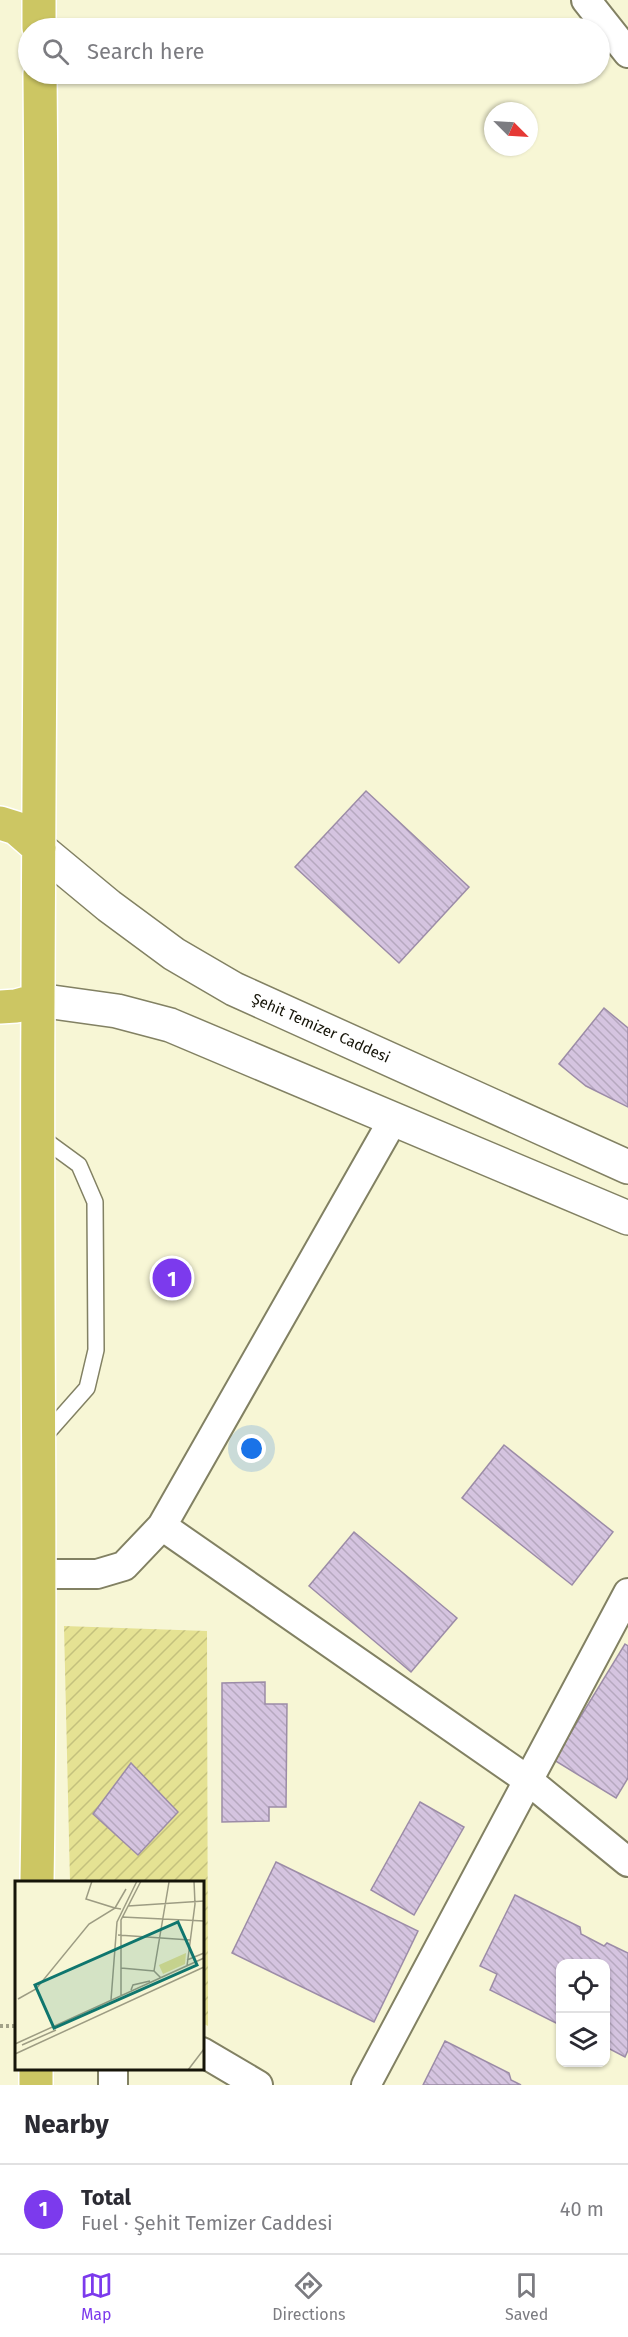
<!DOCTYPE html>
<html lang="en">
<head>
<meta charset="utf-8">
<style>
  :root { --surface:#fff; --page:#f2f2f3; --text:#2b2b33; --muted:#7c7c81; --line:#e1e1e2; --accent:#7c3aed }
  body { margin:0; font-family:"Fira Sans",sans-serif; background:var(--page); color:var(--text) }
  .controls { position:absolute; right:18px; bottom:18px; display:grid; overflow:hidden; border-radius:12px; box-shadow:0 2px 4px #0004 }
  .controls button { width:54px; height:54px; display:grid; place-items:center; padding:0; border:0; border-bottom:2px solid var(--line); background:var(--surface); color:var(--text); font:30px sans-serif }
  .compass { position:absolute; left:484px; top:102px; width:54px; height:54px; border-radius:50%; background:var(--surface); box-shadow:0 2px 4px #0004; rotate:114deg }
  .you { position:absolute; left:252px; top:1449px; width:21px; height:21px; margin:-15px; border:4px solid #fff; border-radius:50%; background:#1a73e8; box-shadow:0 0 0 9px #1a73e833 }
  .badge { display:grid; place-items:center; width:39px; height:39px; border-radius:50%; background:var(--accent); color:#fff; font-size:20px; font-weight:700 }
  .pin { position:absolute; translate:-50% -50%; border:3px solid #fff; box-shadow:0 2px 6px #0006 }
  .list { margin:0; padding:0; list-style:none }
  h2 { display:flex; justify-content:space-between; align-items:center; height:78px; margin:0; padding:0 24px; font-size:26px }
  h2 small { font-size:20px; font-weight:400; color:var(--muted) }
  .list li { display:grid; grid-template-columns:39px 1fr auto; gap:18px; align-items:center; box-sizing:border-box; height:90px; padding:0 24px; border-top:2px solid var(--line) }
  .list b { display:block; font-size:22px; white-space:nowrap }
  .list p { margin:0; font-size:20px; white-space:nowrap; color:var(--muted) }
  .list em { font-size:20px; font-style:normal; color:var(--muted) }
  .icon { flex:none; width:33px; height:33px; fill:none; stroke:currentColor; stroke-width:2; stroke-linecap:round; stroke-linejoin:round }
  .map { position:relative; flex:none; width:628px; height:2085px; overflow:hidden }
  .search { position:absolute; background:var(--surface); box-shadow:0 2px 4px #0004; left:18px; right:18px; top:18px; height:66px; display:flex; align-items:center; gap:15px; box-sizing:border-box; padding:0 21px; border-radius:33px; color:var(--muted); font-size:22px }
  .sheet { height:168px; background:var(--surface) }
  nav { display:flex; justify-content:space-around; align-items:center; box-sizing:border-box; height:84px; border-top:2px solid var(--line); background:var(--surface); font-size:16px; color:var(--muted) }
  nav a { display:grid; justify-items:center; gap:3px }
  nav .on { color:var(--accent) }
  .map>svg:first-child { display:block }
  .garden { fill:url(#garden-furrows) }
  .building { fill:url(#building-back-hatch); stroke:#9c8ca7; stroke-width:1.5 }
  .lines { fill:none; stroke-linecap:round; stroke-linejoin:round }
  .service-casing { stroke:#828163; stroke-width:18 }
  .minor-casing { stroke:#828163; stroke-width:32 }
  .secondary-casing { stroke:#828163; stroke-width:36 }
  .trunk-casing { stroke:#fff; stroke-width:36 }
  .path { stroke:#a3a289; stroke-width:4; stroke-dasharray:3 3; stroke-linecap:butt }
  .service { stroke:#fff; stroke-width:15 }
  .minor { stroke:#fff; stroke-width:28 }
  .secondary { stroke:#fff; stroke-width:33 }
  .trunk { stroke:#ccc663; stroke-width:33 }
  .labels { text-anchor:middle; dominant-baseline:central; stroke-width:4.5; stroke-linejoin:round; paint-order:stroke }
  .street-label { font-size:15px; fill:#161509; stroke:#fff }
  .inset-road { fill:none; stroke:#9d9c83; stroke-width:1.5 }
  .view { fill:#0f766e; fill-opacity:0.15; stroke:#0f766e; stroke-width:3 }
  .inset-edge { fill:none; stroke:#161509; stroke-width:3 }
</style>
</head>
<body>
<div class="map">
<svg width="628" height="2085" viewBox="0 0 628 2085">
  <defs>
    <pattern id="garden-furrows" width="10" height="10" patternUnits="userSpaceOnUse" patternTransform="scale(1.5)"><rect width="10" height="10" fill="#e5e293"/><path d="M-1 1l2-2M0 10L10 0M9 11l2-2" fill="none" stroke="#c4c17d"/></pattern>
    <pattern id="building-back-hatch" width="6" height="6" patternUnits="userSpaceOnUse" patternTransform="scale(1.5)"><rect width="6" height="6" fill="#d5c4e0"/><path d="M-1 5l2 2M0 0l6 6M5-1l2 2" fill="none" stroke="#b6a8bf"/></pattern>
  </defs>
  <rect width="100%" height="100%" fill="#f7f6d5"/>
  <path class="garden" d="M64 1626 207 1631 208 2026 202 2023V1882H70Z"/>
  <path class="building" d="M366 791 469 887 399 963 295 867Z
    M604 1008 628 1028V1107L586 1086 559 1064Z
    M504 1445 613 1532 572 1585 462 1498Z
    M354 1532 457 1618 411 1672 309 1586Z
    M625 1644 628 1646V1778L616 1798 554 1760Z
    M265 1682V1704H287L286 1807H269V1821L222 1822V1683Z
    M131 1763 178 1812 138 1855 93 1814Z
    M420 1802 464 1827 414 1915 371 1890Z
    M276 1862 418 1931 374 2022 232 1953Z
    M515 1895 580 1927 581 1934 604 1946 607 1943 628 1953V2050L625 2057 606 2047V1964H560V2025L490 1990 497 1974 480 1966Z
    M445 2041 509 2073 511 2080 521 2085H423Z"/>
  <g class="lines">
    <defs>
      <path id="service" d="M38 1135 79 1165 95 1202 96 1350 87 1388 41 1440"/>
      <path id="minor" d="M586 0 628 53
        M162 1526 529 1781 628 1862
        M39 1574H97L124 1566 162 1526 393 1120
        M202 2052 258 2085
        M113 2085V2068
        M366 2085 628 1593"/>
      <path id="secondary" d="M39 848 109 906 174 954 234 989 628 1167
        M38 1000 117 1011 170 1025 628 1218"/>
      <path id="trunk" d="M39 0V28
        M0 823 16 828 39 848
        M0 1007 16 1006 38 1000
        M37 1882C42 1589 36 1295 38 1001 39 692 43 383 40 74
        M36 2085V2068"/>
    </defs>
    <use href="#service" class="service-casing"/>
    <use href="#minor" class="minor-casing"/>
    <use href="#secondary" class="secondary-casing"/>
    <use href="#trunk" class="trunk-casing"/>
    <path class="path" d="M0 2026H16"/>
    <use href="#service" class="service"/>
    <use href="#minor" class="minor"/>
    <use href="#secondary" class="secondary"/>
    <use href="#trunk" class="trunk"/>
  </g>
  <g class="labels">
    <g class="street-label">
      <text transform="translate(321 1028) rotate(24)">Şehit Temizer Caddesi</text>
    </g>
  </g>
  <g transform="translate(15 1881)">
    <rect width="189" height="189" fill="#f7f6d5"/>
    <path d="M171 72 170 83 148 93 144 84Z" fill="#e5e293"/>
    <path class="inset-road" d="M77 0 71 18 100 27 111 8M126 0H160M113 25 189 20M107 36 189 40M103 54 175 59M172 79 189 72M172 85 180 23 179 0M106 87 139 90 146 97M139 90 154 1M116 109 118 104 135 100M106 114V39L126 0M3 118 21 108 74 43 100 27 106 28M96 119 102 41 122 0M0 163 189 77M7 164 41 149M0 173 189 86M173 189 189 168"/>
    <path class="view" d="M163 41 182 84 39 147 20 104Z"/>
    <rect width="189" height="189" class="inset-edge"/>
  </g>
</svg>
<div class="controls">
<button><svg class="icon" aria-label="locate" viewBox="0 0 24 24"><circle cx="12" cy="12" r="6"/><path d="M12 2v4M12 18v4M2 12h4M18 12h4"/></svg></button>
<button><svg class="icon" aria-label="layers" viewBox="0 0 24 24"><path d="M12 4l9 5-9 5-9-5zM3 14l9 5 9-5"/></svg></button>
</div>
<svg class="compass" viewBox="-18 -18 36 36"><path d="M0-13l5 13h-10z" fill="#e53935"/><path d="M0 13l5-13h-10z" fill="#7c7c81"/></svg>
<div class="you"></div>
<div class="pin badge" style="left:172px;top:1278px">1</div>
<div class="search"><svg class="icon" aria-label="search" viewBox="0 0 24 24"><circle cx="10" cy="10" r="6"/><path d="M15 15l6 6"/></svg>Search here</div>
</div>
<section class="sheet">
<h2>Nearby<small></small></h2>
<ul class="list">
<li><span class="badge">1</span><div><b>Total</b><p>Fuel · Şehit Temizer Caddesi</p></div><em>40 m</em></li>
</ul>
</section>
<nav>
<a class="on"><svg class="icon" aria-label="map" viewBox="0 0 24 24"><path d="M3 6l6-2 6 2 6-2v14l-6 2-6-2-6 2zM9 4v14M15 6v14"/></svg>Map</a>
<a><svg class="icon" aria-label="directions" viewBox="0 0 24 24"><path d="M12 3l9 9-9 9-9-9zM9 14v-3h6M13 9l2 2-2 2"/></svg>Directions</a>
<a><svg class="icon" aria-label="saved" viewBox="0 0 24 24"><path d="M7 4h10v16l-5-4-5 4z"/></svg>Saved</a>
</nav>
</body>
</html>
